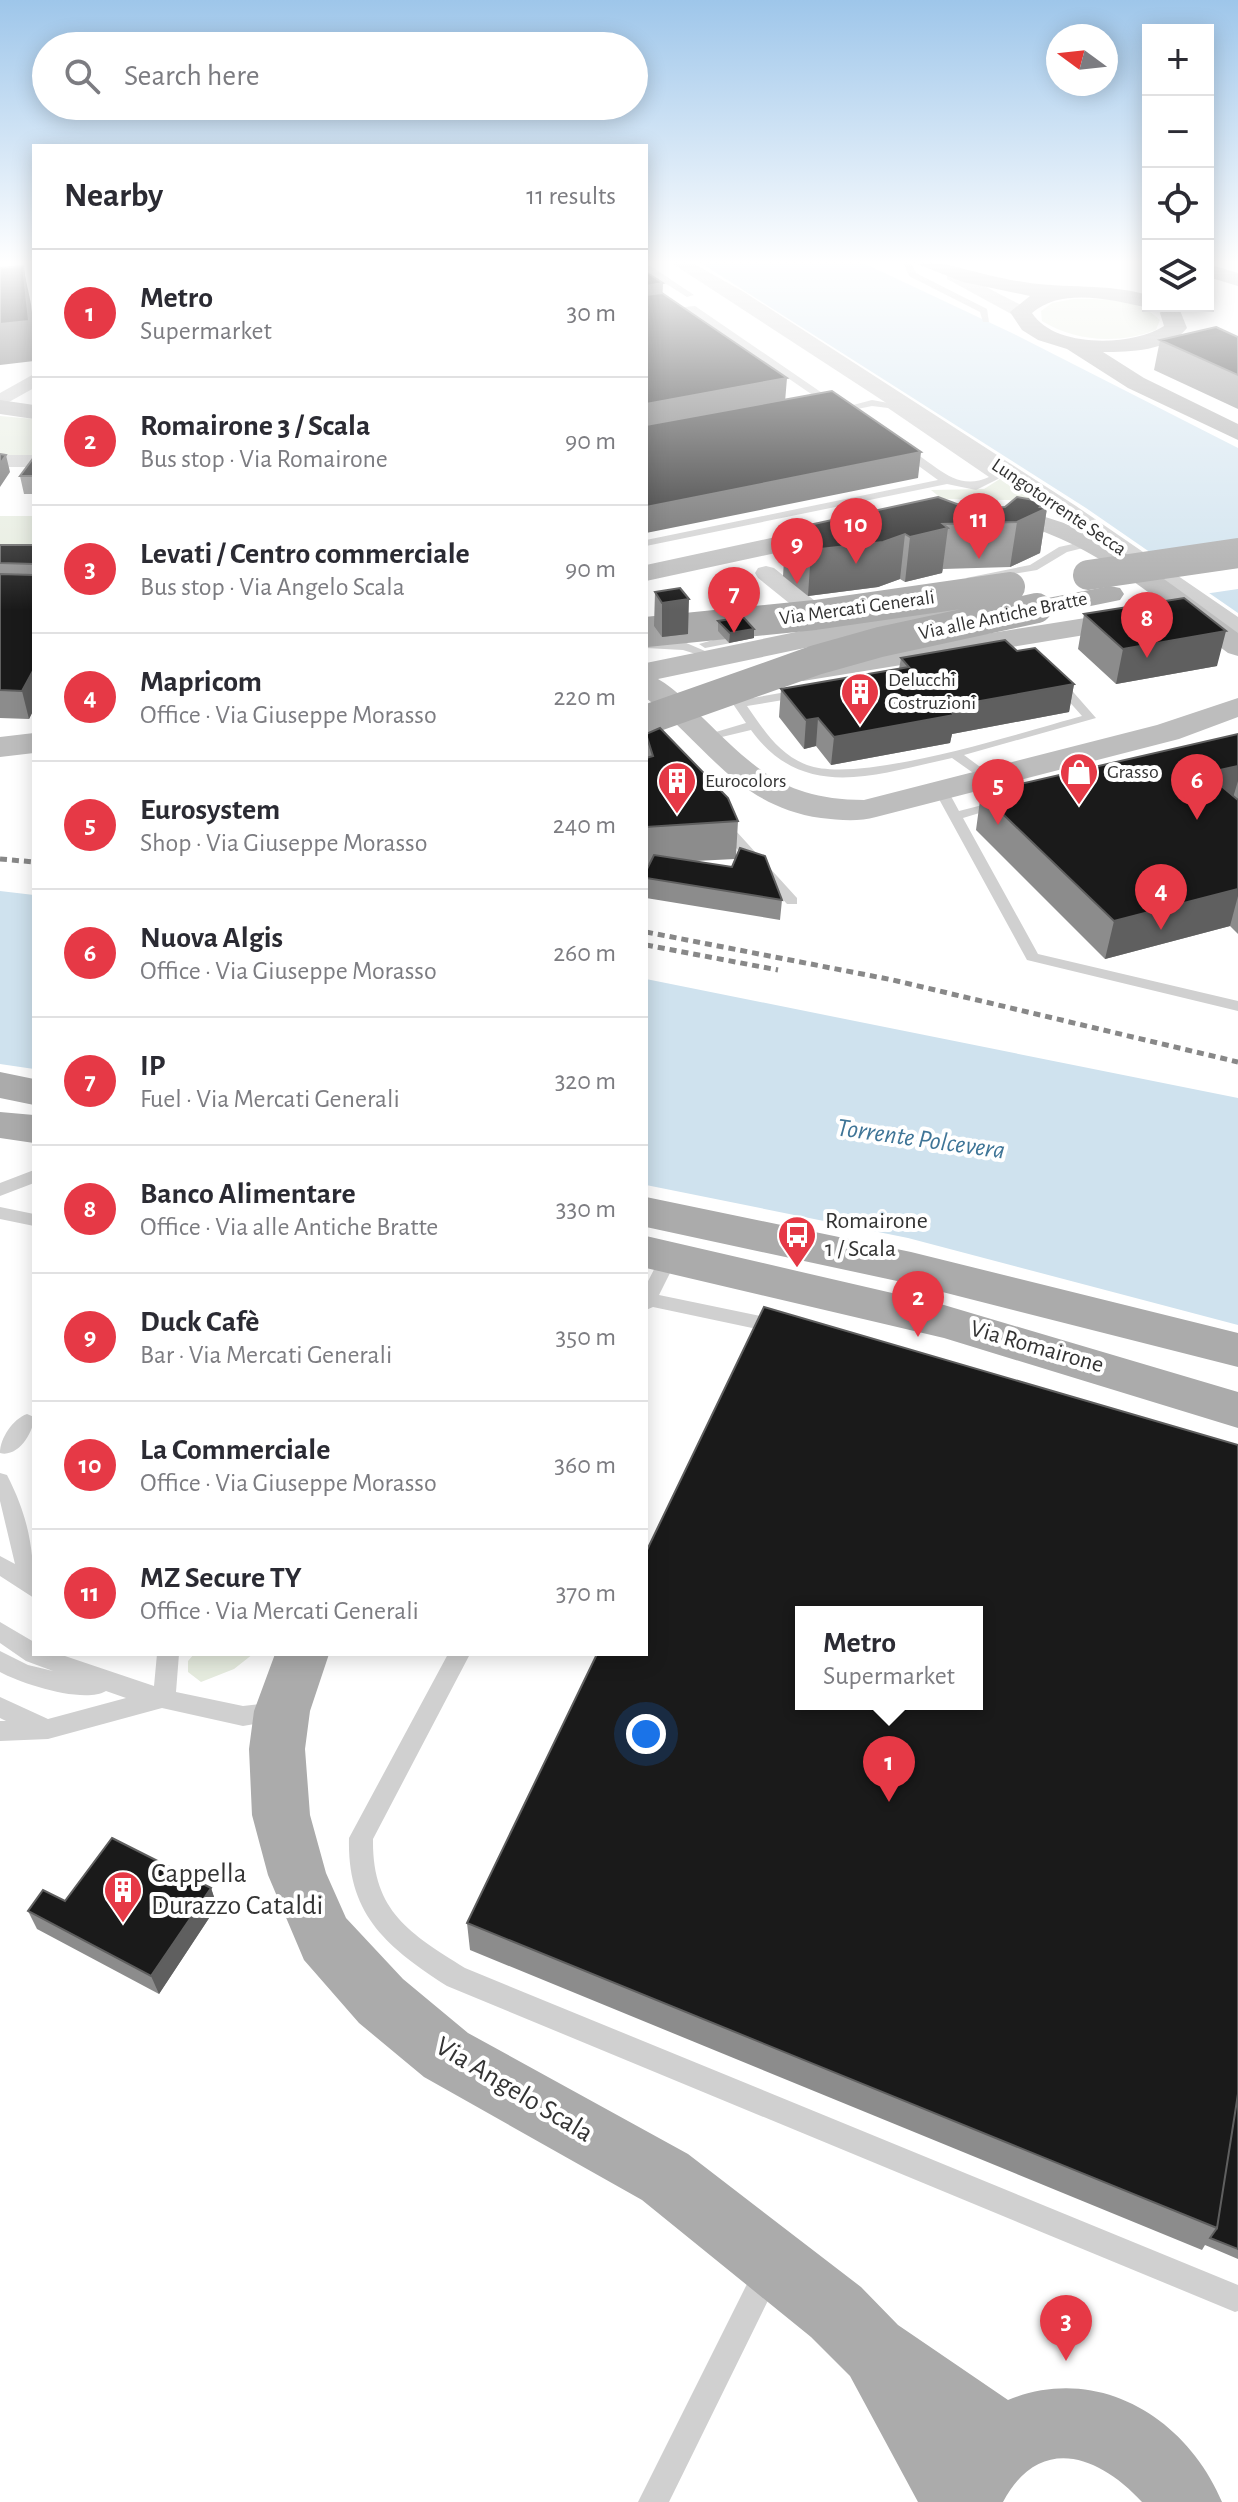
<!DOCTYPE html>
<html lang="en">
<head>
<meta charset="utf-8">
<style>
  :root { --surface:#fff; --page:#f2f2f3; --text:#2b2b33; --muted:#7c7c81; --line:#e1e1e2; --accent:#e63946 }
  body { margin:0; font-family:"Alegreya Sans",sans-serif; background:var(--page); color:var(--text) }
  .controls { position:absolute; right:24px; top:24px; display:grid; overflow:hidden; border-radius:0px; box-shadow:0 4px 20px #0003 }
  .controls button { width:72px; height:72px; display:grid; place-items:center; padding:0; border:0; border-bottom:2px solid var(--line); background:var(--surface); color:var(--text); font:40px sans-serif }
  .compass { position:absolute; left:1046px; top:24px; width:72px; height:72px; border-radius:50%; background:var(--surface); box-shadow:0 4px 20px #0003; rotate:285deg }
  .you { position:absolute; left:646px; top:1734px; width:28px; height:28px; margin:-20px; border:6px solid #fff; border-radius:50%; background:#1a73e8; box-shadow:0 0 0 12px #1a73e833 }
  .badge { display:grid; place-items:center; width:52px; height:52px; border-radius:50%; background:var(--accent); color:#fff; font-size:26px; font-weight:700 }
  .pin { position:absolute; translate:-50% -66px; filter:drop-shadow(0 2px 4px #0008) }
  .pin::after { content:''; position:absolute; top:42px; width:28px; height:24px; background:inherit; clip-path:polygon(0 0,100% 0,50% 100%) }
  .popup { position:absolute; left:795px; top:1606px; width:188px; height:104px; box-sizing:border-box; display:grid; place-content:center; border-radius:0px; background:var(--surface); filter:drop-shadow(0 2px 6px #0005); font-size:26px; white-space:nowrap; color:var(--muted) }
  .popup b { font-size:30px; color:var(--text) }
  .popup::after { content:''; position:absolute; left:50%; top:100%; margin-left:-16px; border:16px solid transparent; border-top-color:var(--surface) }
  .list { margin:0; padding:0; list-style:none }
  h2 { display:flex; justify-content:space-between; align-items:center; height:104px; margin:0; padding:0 32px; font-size:34px }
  h2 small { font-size:26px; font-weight:400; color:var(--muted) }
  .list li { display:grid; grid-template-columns:52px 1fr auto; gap:24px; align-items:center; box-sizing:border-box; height:128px; padding:0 32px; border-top:2px solid var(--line) }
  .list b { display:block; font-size:30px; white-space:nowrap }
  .list p { margin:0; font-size:26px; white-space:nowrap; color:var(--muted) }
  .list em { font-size:26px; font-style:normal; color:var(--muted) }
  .icon { flex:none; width:44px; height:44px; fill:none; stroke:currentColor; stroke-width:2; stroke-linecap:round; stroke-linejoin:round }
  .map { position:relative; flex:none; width:1238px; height:2502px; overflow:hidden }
  .search { position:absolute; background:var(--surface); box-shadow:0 4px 20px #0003; left:32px; top:32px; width:616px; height:88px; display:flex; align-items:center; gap:20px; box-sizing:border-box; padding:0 28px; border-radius:44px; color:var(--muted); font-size:30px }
  .panel { position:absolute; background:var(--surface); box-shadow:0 4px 20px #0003; left:32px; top:144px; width:616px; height:1512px; border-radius:0px }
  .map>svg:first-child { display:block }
  .green { fill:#e6ecdf }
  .water { fill:#cfe2ee }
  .pier { fill:#fff }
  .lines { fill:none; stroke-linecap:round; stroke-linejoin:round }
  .lane { fill:#d0d0d0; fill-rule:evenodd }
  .street { fill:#d0d0d0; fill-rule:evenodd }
  .secondary { fill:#bdbdbd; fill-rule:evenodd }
  .primary { fill:#ababab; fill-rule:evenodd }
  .highway { fill:#9a9a9a; fill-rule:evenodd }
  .rail { stroke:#888; stroke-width:5; stroke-dasharray:7 5; stroke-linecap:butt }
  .primary-bridge { stroke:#ababab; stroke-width:30 }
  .wall { fill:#8c8c8c; fill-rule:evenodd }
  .shaded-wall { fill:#5f5f5f }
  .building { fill:#1a1a1a; stroke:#5f5f5f; stroke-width:2; fill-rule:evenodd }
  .labels { text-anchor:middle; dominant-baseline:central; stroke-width:8; stroke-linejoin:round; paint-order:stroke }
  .far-street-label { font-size:20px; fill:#333; stroke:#fff }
  .far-poi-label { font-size:20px; fill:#333; stroke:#fff; text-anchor:start }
  .poi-label { font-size:24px; fill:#333; stroke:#fff; text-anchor:start }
  .street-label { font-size:24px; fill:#333; stroke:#fff }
  .water-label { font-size:26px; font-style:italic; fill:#3f7597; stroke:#fff }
  .near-poi-label { font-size:28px; fill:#333; stroke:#fff; text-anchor:start }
  .near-street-label { font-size:28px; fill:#333; stroke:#fff }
</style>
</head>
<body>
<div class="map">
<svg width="1238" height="2502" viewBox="0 0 1238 2502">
  <rect width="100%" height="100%" fill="#fff"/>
  <path class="green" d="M1074 299C1104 299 1138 298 1160 320L1156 330C1119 344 1076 342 1042 321L1041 311 1052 303Z
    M0 416 34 419 33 457 0 456Z
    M1003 477 1053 509 1009 500 942 499 931 490 984 489Z
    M0 516H34V559L0 557Z
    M194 1654H253L234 1669 201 1682 188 1672V1661Z"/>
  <path class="water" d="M696 260H857L1014 334 1238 448V613L1086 508Z
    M0 891 34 895V1069L0 1064Z
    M646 979 1238 1098V1325L908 1238 646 1185Z"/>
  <path class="pier" d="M1238 543V589L1204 594 1150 557Z"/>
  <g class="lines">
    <path class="lane" d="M907 260H915L912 264 916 273 987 309 989 322H983L980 312 909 276 904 264Z
      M646 265H649L694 295 687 297 646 271Z
      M695 306 828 397V401L807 405V401L817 398 690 311 646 317V311Z
      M872 400 894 404 996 470 1000 478 976 490 947 484 646 546V540L938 480 898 451 897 449 902 446C933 459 953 494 989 477L888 408 872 406 843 412 838 409Z
      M1091 540 1097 543 1095 545 1067 552 1037 570 972 581 966 578 1030 565 1059 547Z
      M727 636 731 637V643L705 648 699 644Z
      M646 640 684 642 705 651 699 655 683 650 646 648Z
      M1056 676 1060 677 1096 718 964 755 991 775 993 778 986 782 952 758C877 774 804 803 751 730L705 741 699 737 746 723 733 704 735 701 803 689 807 690V696L747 706C763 729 779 755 807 765 861 785 1022 732 1082 716L1050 680Z
      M941 786 946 787 959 811 1002 800 1009 804 963 818 1038 954 1238 1001V1011L1027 960 934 790Z
      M721 819 726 820 797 898V904H787L716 826 714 823Z
      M34 1170V1183L0 1196V1183Z
      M0 1207 34 1214V1226L0 1219Z
      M669 1251 678 1257 659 1295 780 1320 787 1322 789 1327 787 1332 780 1334 653 1307 646 1310V1285L663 1252Z
      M27 1414 34 1417C34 1432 18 1458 0 1453 0 1438 13 1419 27 1414Z
      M0 1473 7 1475C29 1518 34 1550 34 1598L0 1576V1556L15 1564 0 1501Z
      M0 1622 34 1642V1654H59L154 1686 157 1654H179L176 1692 243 1706 276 1702 284 1705 287 1712 284 1719 243 1726 162 1708 48 1739 0 1741V1721H6L0 1718V1697L48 1719 126 1698 106 1691C84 1704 22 1684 0 1672V1651L28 1665 53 1671 26 1661 0 1643Z
      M448 1654H470L373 1839C372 1911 409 1933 465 1968L1238 2285V2311L1235 2312 447 1986C387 1947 347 1915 349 1838Z
      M768 2258 778 2262 782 2272 669 2502H638L758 2262Z"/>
    <path class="street" d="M667 260H687L744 292 1076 506 1238 617V635L1230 633 1060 516Z
      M953 270 1027 308 1030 312 1021 317 1015 316 947 279V271Z
      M34 374V388L0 407V393Z
      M0 455H34V467H0Z
      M766 566 774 568 815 601 819 606 815 611H799L758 578 755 573 758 568Z"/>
    <path class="secondary" d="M0 400 34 405V419L0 414Z
      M961 503C1086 510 1141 563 1238 633V656L1228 653C1161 604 1093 539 1009 522 994 519 975 518 960 518 940 519 919 528 900 523L896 517 900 511Z
      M845 522 854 524 858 530 854 536 646 581V565Z
      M961 598 971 601 975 607 971 613 658 679C676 689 689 705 704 719 758 772 786 799 864 800L1157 725 1238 698V717L1179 739 876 817C858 822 839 820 821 818 737 806 707 745 646 698V663Z
      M1142 609 1152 612 1156 618 1152 624 803 681 792 678 788 672 792 666 803 663Z
      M34 733V753L0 757V737Z"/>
    <path class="primary" d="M907 260C947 260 984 277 1024 282 1065 289 1107 283 1148 295V306H1156L1148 308C1113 300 1062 287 1032 313 1055 349 1133 346 1164 326L1160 313 1163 308H1179L1187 328C1169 351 1130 352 1103 352L1144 378 1238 424V440L1128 388 1067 349 1038 340 1022 330 1010 312 1030 296 963 282Z
      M1110 586 1120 588 1124 594 1120 600 1037 617 1027 614 1023 608 1027 602Z
      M0 1072 34 1079V1105L0 1098Z
      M0 1112 34 1115V1143L0 1138Z
      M646 1197 911 1252 1238 1333V1367L911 1284 646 1227Z
      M646 1236 944 1305 1238 1392V1428L944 1338 646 1268Z
      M275 1654H329L310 1711 305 1749 310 1815 326 1873 346 1918 403 1979 468 2033 688 2154 861 2287 898 2325 1008 2400C1098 2363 1187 2418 1222 2502H1142C1098 2454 1039 2434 1003 2502H918L850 2376 811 2337 642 2200 424 2077 359 2023 304 1960 268 1875 252 1815 249 1749 254 1711Z"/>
    <path class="highway" d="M1208 264 1238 273V286L1208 277Z"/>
    <path class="rail" d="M0 859 34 862
      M646 932 893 980 1238 1062
      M646 945 778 970"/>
    <path class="primary-bridge" d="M1088 575 1238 553
      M646 632 815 615 1010 587
      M646 720 816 660 880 642 1037 608"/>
  </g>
  <path class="wall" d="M1238 337V409L1154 370 1160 340Z
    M34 457V494H24L20 476Z
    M1045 502 1044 508H1047L1040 553 1010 567 943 569 942 573 905 582 900 579 878 587 808 596 783 576 786 530Z
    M0 545H34V709L29 719 0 718Z
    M655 592 688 634 662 637 654 626Z
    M1084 614 1217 666 1116 684 1078 649Z
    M718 621 754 629V638L729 643 718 631Z
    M1017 651 1074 684 1069 712 952 734 950 743 831 765 816 746 804 749 779 717 781 689 899 669 901 658Z
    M646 734 738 821 736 856 782 900 780 920 646 898V871L649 864H646ZM735 859 732 867 695 861Z
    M1238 734V934L1230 926 1105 959 976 830 981 793Z
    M1238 1445V2259L1205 2245 1202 2250 470 1950 467 1923Z
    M211 1888 217 1906 159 1994 37 1929 28 1911 65 1901Z"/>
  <path class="shaded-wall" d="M23 266 31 304 34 330V361L0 365V324Z
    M663 283 662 305 646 308V286Z
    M787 378 785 402 646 428V404Z
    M921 452 918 478 646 533V507Z
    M6 455 10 472 0 487V464Z
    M1045 502 1044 509 1047 508 1040 553 1010 567 1017 522Z
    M948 528 942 573 905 582 910 537Z
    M905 534 900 579 878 587 808 596 811 550Z
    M689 599 688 634 662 637V603Z
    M754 629V638L729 643 730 633Z
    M1226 631 1217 666 1116 684 1123 649Z
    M34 669V709L29 719 22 691Z
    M1074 684 1069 712 952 734 950 743 831 765 834 737 947 707Z
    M818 718 816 746 804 749 806 720Z
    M1238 766V781L1232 801 1206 773Z
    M1238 889V896L1230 926 1105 959 1114 921Z
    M211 1888 217 1906 159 1994 151 1976Z"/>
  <path class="building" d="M23 266 29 321 0 324V268Z
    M646 272 663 283 646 286Z
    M662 293 787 378 646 404V295Z
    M1216 327 1238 337V375L1160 340Z
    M832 391 921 452 646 507V425Z
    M0 454 6 455 0 464Z
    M34 457V476H20Z
    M938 497 970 509 1005 507 1017 497 1045 502 1040 507 1047 508 1017 522 943 524 948 528 910 537 905 534 883 542 811 550 786 530Z
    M0 545H34V564L0 563Z
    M0 574 34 575V669L22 691 0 690Z
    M680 588 689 599 662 603 655 592Z
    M1184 598 1226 631 1123 649 1084 614Z
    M743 617 754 629 730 633 718 621Z
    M1005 640 1017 651 1035 648 1074 684 947 707 954 715 834 737 818 718 806 720 781 689 909 667 901 658Z
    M660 728 728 798 738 821 646 827V758L653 756 646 734Z
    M1238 734V766L1206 773 1238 800V889L1114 921 981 793Z
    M740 848 765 856 782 900 646 878V871L654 855 732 867Z
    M764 1307 1238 1445V2094L1217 2228 467 1923 597 1654H646V1552ZM801 1612H977V1704H801Z
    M112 1838 211 1888 151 1976 28 1911 43 1890 65 1901Z
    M1238 2094V2249L1210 2238 1217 2228Z"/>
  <linearGradient id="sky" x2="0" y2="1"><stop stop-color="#9ec6ea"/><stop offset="0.43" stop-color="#fff"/><stop offset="1" stop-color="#fff" stop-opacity="0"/></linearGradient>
  <rect width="1238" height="610" fill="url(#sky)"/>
  <defs>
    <symbol id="building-pin" viewBox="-11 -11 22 30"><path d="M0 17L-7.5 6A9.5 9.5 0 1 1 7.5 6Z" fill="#e63946" stroke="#fff"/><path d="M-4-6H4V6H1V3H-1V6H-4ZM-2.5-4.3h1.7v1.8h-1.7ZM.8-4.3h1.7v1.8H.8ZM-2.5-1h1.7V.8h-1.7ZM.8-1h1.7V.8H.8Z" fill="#fff"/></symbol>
    <symbol id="shop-pin" viewBox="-11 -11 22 30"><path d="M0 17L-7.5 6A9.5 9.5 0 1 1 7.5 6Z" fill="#e63946" stroke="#fff"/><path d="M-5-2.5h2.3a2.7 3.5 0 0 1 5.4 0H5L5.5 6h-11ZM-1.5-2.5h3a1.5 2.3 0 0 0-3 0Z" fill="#fff"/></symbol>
    <symbol id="bus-pin" viewBox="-11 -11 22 30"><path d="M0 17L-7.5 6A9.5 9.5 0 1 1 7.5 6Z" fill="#e63946" stroke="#fff"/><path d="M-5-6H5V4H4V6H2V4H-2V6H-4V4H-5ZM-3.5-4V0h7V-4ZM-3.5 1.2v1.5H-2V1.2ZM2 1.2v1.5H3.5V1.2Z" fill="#fff"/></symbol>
  </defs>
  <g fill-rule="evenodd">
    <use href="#building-pin" x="838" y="670" width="44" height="60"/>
    <use href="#shop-pin" x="1057" y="750" width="44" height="60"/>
    <use href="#building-pin" x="655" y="759" width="44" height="60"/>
    <use href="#bus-pin" x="775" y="1213" width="44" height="60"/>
    <use href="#building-pin" x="101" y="1868" width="44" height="60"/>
  </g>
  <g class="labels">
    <g class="far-street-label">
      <text transform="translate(1059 507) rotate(34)">Lungotorrente Secca</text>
      <text transform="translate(857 608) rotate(-8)">Via Mercati Generali</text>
      <text transform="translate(1003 616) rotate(-12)">Via alle Antiche Bratte</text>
    </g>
    <g class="far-poi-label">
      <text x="888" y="680">Delucchi<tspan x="888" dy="23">Costruzioni</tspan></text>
      <text x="1107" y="772">Grasso</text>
      <text x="705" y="781">Eurocolors</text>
    </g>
    <g class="poi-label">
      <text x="825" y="1221">Romairone<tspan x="825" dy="28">1 / Scala</tspan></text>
    </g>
    <g class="street-label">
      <text transform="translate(1037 1347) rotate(16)">Via Romairone</text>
    </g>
    <g class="water-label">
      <text transform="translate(921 1139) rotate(8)">Torrente Polcevera</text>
    </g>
    <g class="near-poi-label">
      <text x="151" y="1874">Cappella<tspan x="151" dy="32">Durazzo Cataldi</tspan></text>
    </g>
    <g class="near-street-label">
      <text transform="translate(514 2090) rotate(31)">Via Angelo Scala</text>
    </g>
  </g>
</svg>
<div class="controls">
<button>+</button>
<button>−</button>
<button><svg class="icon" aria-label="locate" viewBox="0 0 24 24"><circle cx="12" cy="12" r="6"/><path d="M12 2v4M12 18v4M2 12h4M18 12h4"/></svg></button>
<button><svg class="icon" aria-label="layers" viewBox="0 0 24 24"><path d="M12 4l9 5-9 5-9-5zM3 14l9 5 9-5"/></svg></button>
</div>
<svg class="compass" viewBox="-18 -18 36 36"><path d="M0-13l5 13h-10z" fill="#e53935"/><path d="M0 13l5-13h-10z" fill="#7c7c81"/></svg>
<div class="you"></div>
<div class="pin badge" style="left:889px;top:1802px">1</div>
<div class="popup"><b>Metro</b>Supermarket</div>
<div class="pin badge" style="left:918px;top:1337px">2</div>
<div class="pin badge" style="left:1066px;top:2361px">3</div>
<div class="pin badge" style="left:1161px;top:930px">4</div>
<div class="pin badge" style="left:998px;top:825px">5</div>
<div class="pin badge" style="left:1197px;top:820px">6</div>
<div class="pin badge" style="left:734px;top:633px">7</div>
<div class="pin badge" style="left:1147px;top:658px">8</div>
<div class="pin badge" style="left:797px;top:584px">9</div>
<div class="pin badge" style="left:856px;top:564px">10</div>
<div class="pin badge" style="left:979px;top:559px">11</div>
<div class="search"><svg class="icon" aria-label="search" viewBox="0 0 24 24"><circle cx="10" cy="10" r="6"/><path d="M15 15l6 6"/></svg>Search here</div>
<section class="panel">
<h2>Nearby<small>11 results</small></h2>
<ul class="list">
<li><span class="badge">1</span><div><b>Metro</b><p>Supermarket</p></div><em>30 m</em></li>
<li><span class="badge">2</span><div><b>Romairone 3 / Scala</b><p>Bus stop · Via Romairone</p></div><em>90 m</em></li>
<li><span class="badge">3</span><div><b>Levati / Centro commerciale</b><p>Bus stop · Via Angelo Scala</p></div><em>90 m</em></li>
<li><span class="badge">4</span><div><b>Mapricom</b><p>Office · Via Giuseppe Morasso</p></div><em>220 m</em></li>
<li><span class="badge">5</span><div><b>Eurosystem</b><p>Shop · Via Giuseppe Morasso</p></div><em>240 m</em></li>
<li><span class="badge">6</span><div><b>Nuova Algis</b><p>Office · Via Giuseppe Morasso</p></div><em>260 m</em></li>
<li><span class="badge">7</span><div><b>IP</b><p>Fuel · Via Mercati Generali</p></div><em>320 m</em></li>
<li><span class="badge">8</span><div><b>Banco Alimentare</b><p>Office · Via alle Antiche Bratte</p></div><em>330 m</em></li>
<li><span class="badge">9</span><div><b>Duck Cafè</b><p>Bar · Via Mercati Generali</p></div><em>350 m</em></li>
<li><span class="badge">10</span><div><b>La Commerciale</b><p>Office · Via Giuseppe Morasso</p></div><em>360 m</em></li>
<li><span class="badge">11</span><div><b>MZ Secure TY</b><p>Office · Via Mercati Generali</p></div><em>370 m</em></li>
</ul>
</section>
</div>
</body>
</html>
